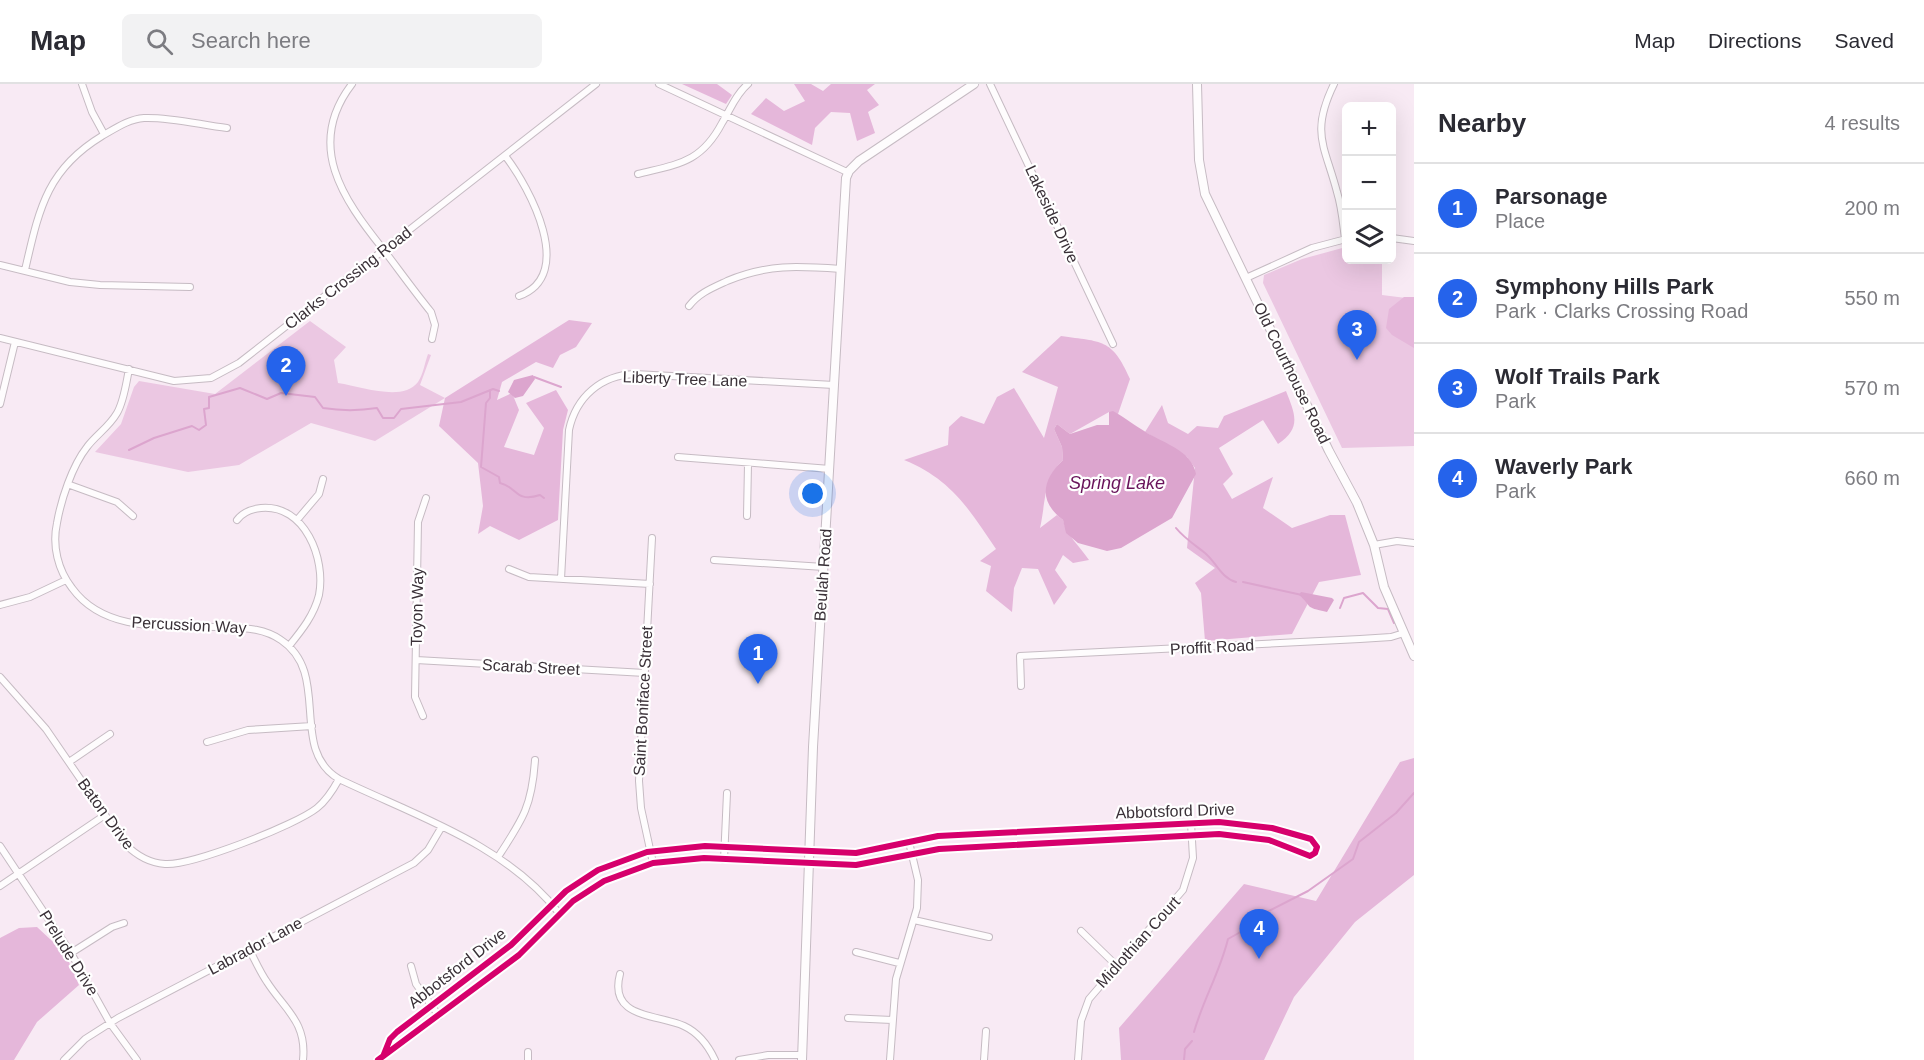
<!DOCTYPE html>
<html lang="en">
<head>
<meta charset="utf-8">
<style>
  :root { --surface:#fff; --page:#f2f2f3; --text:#2b2b33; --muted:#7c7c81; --line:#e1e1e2; --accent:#2563eb }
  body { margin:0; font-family:Helvetica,sans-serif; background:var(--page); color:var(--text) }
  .controls { position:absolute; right:18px; top:18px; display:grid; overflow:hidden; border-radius:9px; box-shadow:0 6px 24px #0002 }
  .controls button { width:54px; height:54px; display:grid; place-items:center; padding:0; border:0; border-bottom:2px solid var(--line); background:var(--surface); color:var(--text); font:30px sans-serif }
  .you { position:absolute; left:813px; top:410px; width:21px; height:21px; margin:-15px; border:4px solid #fff; border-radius:50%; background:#1a73e8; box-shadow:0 0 0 9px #1a73e833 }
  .badge { display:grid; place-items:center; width:39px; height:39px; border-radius:50%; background:var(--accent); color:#fff; font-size:20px; font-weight:700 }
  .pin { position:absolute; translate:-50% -50px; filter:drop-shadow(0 2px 3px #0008) }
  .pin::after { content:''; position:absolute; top:32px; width:21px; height:18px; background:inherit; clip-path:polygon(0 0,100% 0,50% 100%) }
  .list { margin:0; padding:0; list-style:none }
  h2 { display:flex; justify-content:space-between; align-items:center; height:78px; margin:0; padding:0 24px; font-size:26px }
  h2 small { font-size:20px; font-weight:400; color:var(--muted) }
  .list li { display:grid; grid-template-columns:39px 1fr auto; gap:18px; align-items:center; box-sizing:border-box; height:90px; padding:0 24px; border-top:2px solid var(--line) }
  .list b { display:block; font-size:22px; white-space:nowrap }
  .list p { margin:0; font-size:20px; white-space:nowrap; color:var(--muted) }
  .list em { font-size:20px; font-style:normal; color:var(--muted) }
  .icon { flex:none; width:33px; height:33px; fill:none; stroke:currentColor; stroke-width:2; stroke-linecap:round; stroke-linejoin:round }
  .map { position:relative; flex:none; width:1414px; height:976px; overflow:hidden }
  header { display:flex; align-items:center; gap:36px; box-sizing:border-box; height:84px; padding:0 30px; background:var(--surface); border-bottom:2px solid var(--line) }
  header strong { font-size:28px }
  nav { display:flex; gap:33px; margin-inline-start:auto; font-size:21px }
  .search { width:420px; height:54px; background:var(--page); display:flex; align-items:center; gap:15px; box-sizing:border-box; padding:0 21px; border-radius:9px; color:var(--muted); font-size:22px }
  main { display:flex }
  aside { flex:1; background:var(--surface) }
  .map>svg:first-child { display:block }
  .green { fill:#ebc7e2 }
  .forest { fill:#e5b7da }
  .water { fill:#dca5ce }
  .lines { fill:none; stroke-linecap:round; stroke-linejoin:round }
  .stream { stroke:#dca5ce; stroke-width:2 }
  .street-casing { stroke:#c6bbc3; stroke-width:8 }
  .secondary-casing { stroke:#c6bbc3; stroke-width:10 }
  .street { stroke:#fefcfd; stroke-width:6 }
  .secondary { stroke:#fefcfd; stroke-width:8 }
  .cycleway-casing { stroke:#fff; stroke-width:10 }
  .cycleway { stroke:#d6006c; stroke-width:6 }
  .labels { text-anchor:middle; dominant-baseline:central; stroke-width:4.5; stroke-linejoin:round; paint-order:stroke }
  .street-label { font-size:16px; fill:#3a3138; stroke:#fff }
  .water-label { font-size:18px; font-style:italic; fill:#68135a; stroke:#fff }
</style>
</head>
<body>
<header>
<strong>Map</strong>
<div class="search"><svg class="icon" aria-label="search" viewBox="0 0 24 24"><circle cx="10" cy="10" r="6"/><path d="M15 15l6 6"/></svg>Search here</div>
<nav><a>Map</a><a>Directions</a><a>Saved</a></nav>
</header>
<main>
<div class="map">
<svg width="1414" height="976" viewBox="0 0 1414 976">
  <rect width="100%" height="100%" fill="#f8eaf4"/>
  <path class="green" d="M1346 163V176H1382V211L1414 215V362L1342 364 1263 199 1264 191 1302 175Z
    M310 237 346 263 334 276 338 299C363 303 403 318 418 298 423 291 425 278 428 270L431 271 420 301 445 314 375 357 311 339 239 381 188 388 95 368 121 340 134 303 139 297 215 310Z"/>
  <path class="forest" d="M682 0H717L732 11 726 20Z
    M794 0H811L823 7 831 0H875L867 6 879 21 868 28 875 49 857 57 850 29 831 28 815 44 812 61 751 30 766 14 784 27 805 17Z
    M1404 213H1414V264L1392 251 1386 244 1389 225Z
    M569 236 592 239 576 263 560 271 553 284 536 278 502 298 497 316 512 309 519 326 504 363 534 371 544 344 526 319 556 306 568 326 563 346 558 436 519 456 490 442 478 450 483 422 478 379 439 342 445 314Z
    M1061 252C1102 258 1112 254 1130 295L1118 330 1109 328 1070 350 1057 340 1054 345 1062 363 1063 376C1043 395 1046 418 1040 444L1057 431 1063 436C1067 452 1079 461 1089 476L1073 479 1063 471 1055 486 1067 503 1054 521 1038 485 1022 484 1014 504 1012 528 986 507 991 482 980 477 996 465C969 425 951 395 904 376L948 361 949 343 961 332 984 340 997 313 1014 304 1044 354 1058 303 1022 288Z
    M1286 307C1295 330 1302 344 1278 360L1263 336 1219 364 1233 390 1223 400 1232 415 1273 393 1263 424 1292 444 1330 431H1345L1361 491 1319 498 1292 550 1205 557 1201 509 1195 499 1215 484 1187 464 1195 384 1187 373 1145 348 1162 321 1168 339 1188 350 1197 342 1218 344 1224 332Z
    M1414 674V791L1355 838 1294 913 1264 976H1121L1119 944 1244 800 1316 817 1400 678Z
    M37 843 65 869 79 901 37 938 14 976H0V854L19 844Z"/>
  <path class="water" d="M533 291 535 295 523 312 515 314 508 308 514 296Z
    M1113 327C1124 333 1131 339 1141 345 1159 358 1192 365 1196 390L1172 434 1121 464 1107 467 1078 459 1066 449 1063 436C1038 417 1042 396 1063 376L1062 363 1054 345 1057 340 1070 350 1097 341H1109V328Z
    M1301 508 1332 514 1334 516 1327 528C1303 523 1313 523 1299 511Z"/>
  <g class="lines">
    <path class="stream" d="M534 293 561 303
      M490 306V314L486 319 481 383 499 393 500 399C518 403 515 419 540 411L544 414
      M129 366 154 354 192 342 199 346 206 341 204 325 209 324V313L240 304 267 315 281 309 315 313 323 324C342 327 358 327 377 324L383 334H394L401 325 461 318 493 305 499 307
      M1176 444C1184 454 1195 461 1205 469 1216 478 1221 494 1236 498
      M1243 498 1302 511
      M1340 524 1344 514 1363 509 1378 524 1388 525 1394 539
      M1194 948C1203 916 1220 888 1228 855L1253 841 1263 830 1308 807 1353 775 1359 758 1396 729 1414 709
      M1184 976 1185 965 1192 957"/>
    <defs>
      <path id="street" d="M82 0 92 28 104 50
        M352 0C305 61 343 115 383 165 399 186 414 207 431 228L435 241 432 255
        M659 0 847 88
        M990 0 1113 260
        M1334 0C1310 49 1325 62 1337 108 1342 124 1343 140 1345 155
        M506 73C529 103 577 191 519 212
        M638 90C678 80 701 79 722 39 730 26 736 10 748 0
        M1392 154 1414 157
        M0 181 70 198 100 201 190 203
        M25 186C39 126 46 86 102 52 116 44 129 35 144 34 171 33 201 41 227 44
        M1246 194 1312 164 1346 155
        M689 222C699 209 712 204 727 197 768 180 797 182 841 185
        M0 254 174 297 211 294 239 279 596 0
        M129 285C126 300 124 317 117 329 109 343 96 351 87 363 72 382 61 416 57 439 52 462 58 486 72 504 106 551 172 541 224 543 244 544 264 544 281 556 332 590 288 665 339 695 416 732 505 760 559 829
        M0 320 15 258
        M678 373 830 385
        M70 401 117 418 133 432
        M747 432 748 380
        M237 436C243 428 251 425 261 424 305 420 326 475 319 511 314 531 302 546 289 562
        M297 436 319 410 323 395
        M652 454 639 697 641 724 653 779
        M1374 461 1397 457 1414 459
        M714 476 824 483
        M509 485 529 493 650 500
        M561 495 569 346C576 313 601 291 635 290L834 301
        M0 521 30 513 66 496
        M416 576 645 589
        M0 593 46 645 125 760C136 771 149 779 165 780 191 782 296 741 317 724 327 716 333 706 339 695
        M1021 602 1020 572 1360 555 1391 553 1404 549
        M423 632 415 613 418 438 426 414
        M207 658 248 646 312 642
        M69 678 110 650
        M0 762 71 869 110 939 137 976
        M498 773C523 735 532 722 535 676
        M724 776 727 709
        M0 802 105 731
        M914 836 989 853
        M1081 847 1116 881
        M249 865C255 876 260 888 267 898 285 926 307 938 303 976
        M856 868 899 879
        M71 869 112 843 124 839
        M411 882 416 900 439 932
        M620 890C608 935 658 930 684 942 699 949 708 961 715 976
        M848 934 892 936
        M528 968V976
        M64 976 85 955 118 934 414 779 428 766 441 744
        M378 976 519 871 573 817 604 797 653 779 704 774 856 781 939 765 1219 750 1269 756 1310 772 1315 769 1317 763 1311 755 1272 744 1219 738 938 752 856 769 705 762 647 768 598 786 566 807 511 861 397 948 390 955 384 970
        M739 976 768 971H802
        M890 976 896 895 917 824 918 796 909 758
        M984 976 986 947
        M1078 976 1081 937 1089 915 1183 806 1193 774 1191 739"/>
      <path id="secondary" d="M1197 0 1199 76 1205 110 1329 367 1357 419 1374 461 1384 503 1414 572
        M802 976 813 663 846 94 849 87 859 77 974 0"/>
    </defs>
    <use href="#street" class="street-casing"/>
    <use href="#secondary" class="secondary-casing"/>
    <use href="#street" class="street"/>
    <use href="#secondary" class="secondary"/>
    <defs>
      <path id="cycleway" d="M378 976 519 871 573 817 604 797 653 779 704 774 856 781 939 765 1219 750 1269 756 1310 772 1315 769 1317 763 1311 755 1272 744 1219 738 938 752 856 769 705 762 647 768 598 786 566 807 511 861 397 948 390 955 384 970"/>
    </defs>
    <use href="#cycleway" class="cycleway-casing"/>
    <use href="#cycleway" class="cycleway"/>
  </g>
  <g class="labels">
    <g class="street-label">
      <text transform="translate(1052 130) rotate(65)">Lakeside Drive</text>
      <text transform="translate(348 194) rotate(-38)">Clarks Crossing Road</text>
      <text transform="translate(1292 289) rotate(64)">Old Courthouse Road</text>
      <text transform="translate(685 295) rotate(2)">Liberty Tree Lane</text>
      <text transform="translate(823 491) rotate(-86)">Beulah Road</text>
      <text transform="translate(417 523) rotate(-89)">Toyon Way</text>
      <text transform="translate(189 541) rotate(3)">Percussion Way</text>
      <text transform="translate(1212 563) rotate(-3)">Proffit Road</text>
      <text transform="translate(531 583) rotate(3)">Scarab Street</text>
      <text transform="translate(643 617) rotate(-87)">Saint Boniface Street</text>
      <text transform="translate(1175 727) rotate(-2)">Abbotsford Drive</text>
      <text transform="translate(106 730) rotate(54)">Baton Drive</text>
      <text transform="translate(1138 858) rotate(-48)">Midlothian Court</text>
      <text transform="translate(255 862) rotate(-28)">Labrador Lane</text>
      <text transform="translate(69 869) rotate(58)">Prelude Drive</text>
      <text transform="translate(457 884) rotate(-38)">Abbotsford Drive</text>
    </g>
    <g class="water-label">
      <text x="1117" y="399">Spring Lake</text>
    </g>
  </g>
</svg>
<div class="controls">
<button>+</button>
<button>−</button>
<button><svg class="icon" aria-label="layers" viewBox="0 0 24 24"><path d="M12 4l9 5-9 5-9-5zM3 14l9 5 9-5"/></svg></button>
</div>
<div class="you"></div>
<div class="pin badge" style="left:758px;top:600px">1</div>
<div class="pin badge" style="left:286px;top:312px">2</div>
<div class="pin badge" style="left:1357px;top:276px">3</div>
<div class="pin badge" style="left:1259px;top:875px">4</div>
</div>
<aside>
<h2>Nearby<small>4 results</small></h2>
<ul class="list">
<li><span class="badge">1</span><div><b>Parsonage</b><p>Place</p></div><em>200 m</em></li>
<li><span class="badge">2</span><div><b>Symphony Hills Park</b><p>Park · Clarks Crossing Road</p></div><em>550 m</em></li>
<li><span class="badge">3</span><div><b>Wolf Trails Park</b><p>Park</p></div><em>570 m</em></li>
<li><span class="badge">4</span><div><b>Waverly Park</b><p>Park</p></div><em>660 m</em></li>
</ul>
</aside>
</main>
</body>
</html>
